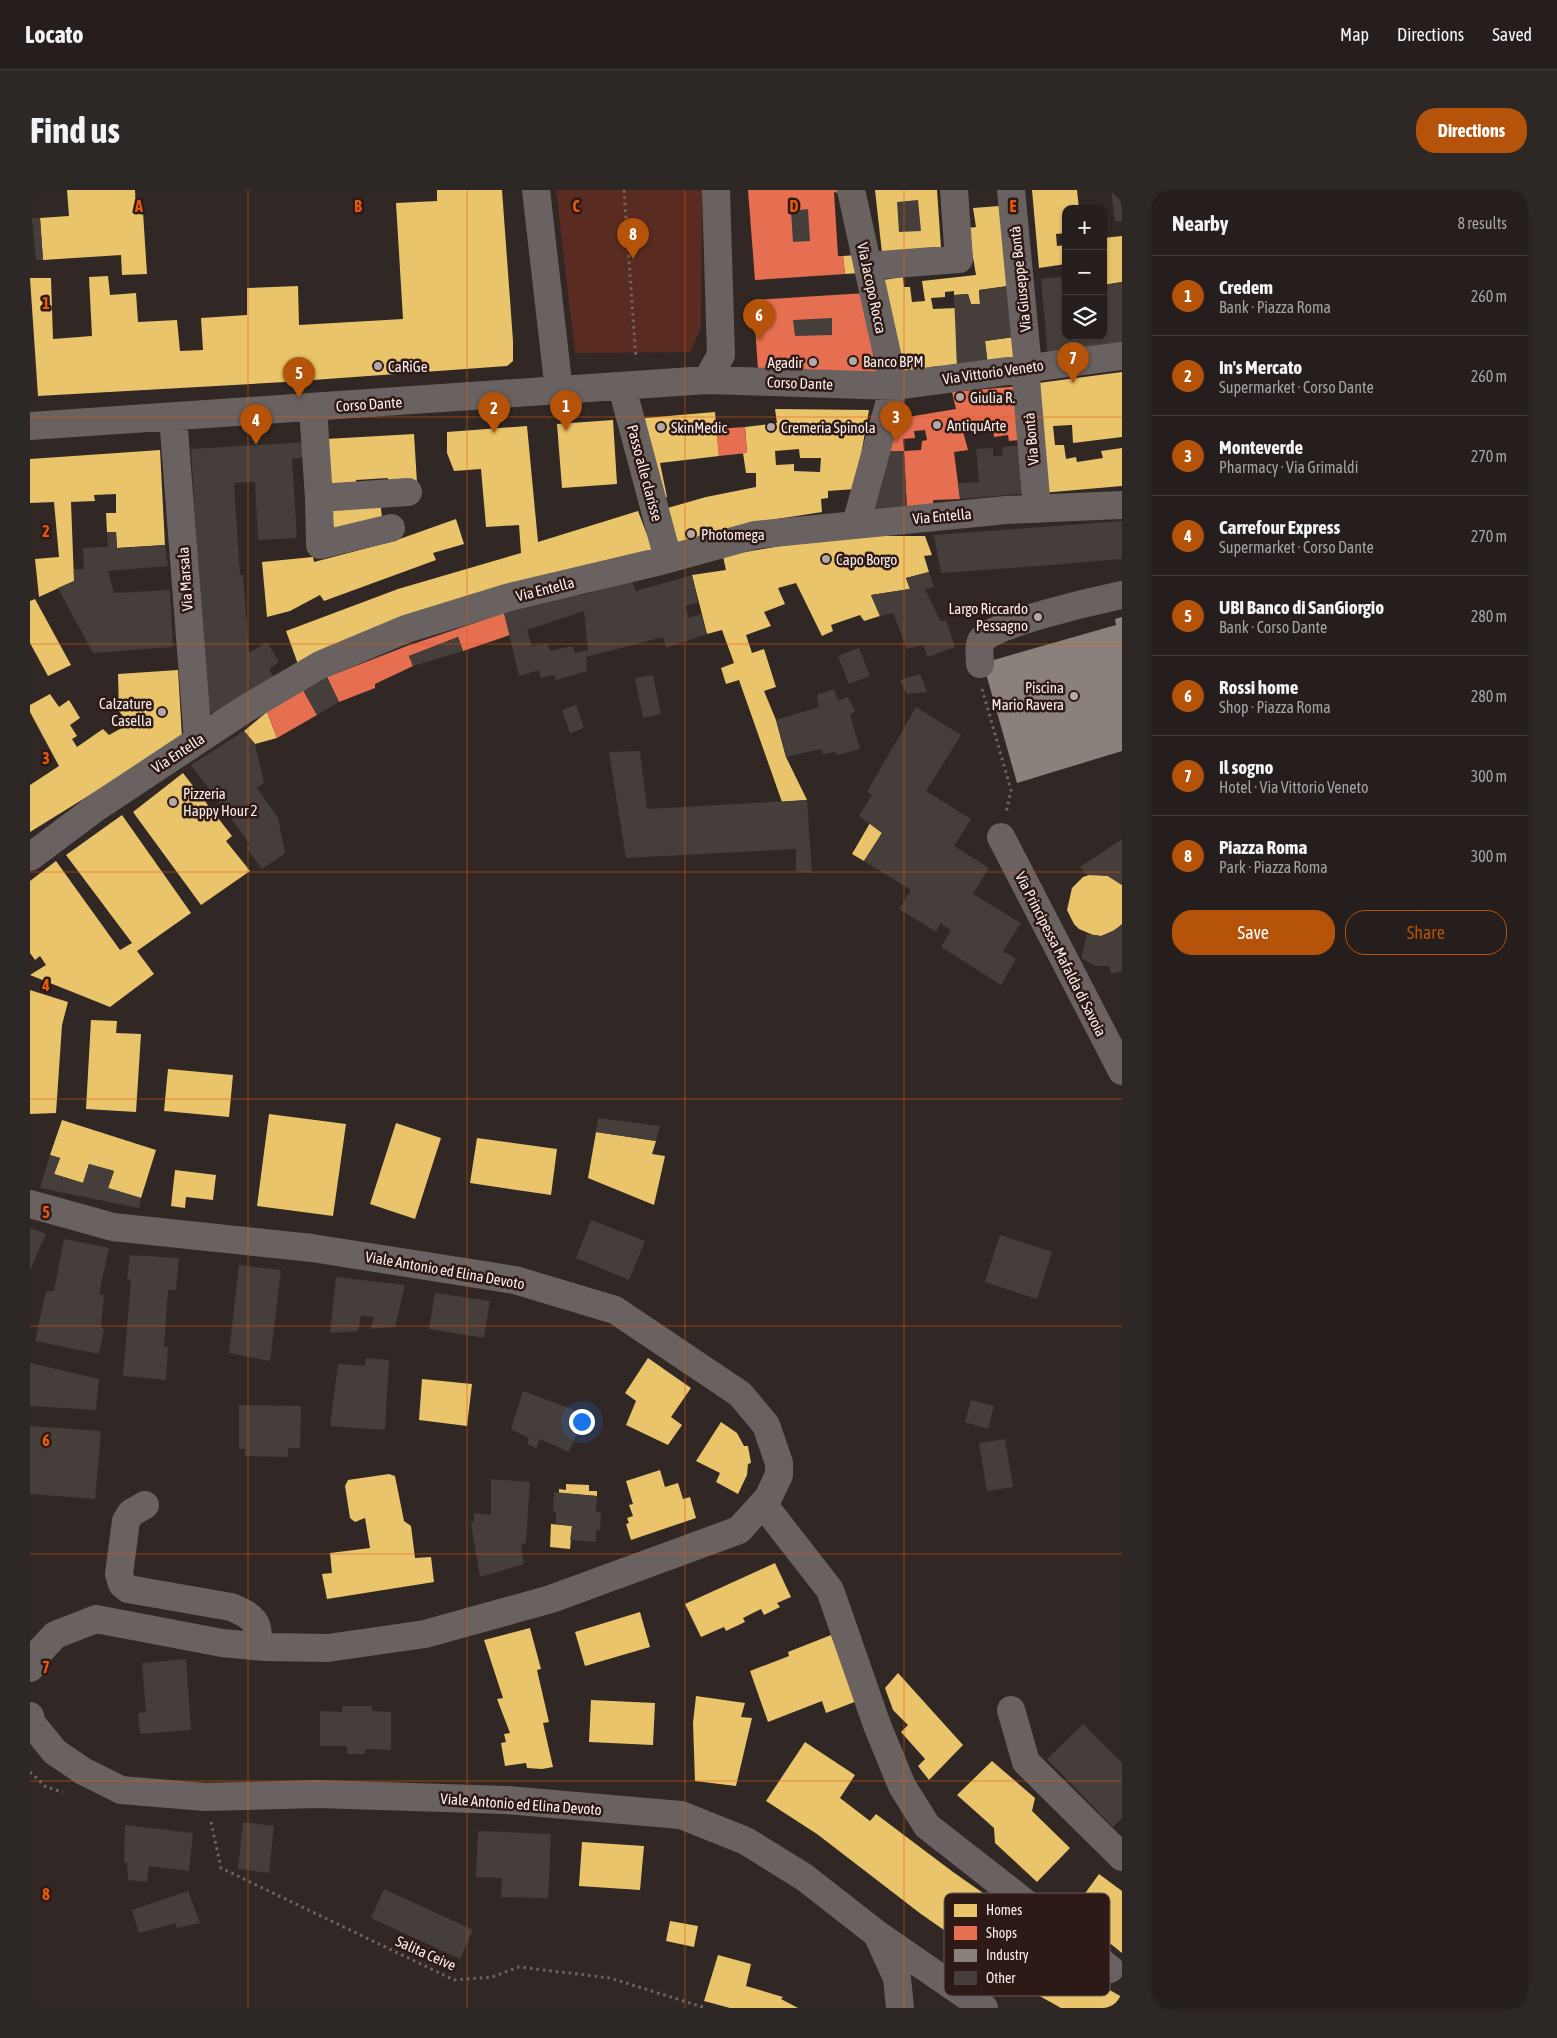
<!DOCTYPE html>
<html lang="en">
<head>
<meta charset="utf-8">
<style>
  :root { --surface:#251e1c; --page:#2d2725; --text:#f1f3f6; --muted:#a3a2a3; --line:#423c3b; --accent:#b45309 }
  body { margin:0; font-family:"Asap Condensed",sans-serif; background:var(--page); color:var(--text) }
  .controls { position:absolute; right:15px; top:15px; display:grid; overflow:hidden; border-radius:10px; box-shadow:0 1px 4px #0004 }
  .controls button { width:45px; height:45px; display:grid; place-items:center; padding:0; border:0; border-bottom:1px solid var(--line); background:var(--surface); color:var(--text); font:25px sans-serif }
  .you { position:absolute; left:551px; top:1231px; width:18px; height:18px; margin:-12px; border:4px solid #fff; border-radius:50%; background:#1a73e8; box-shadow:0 0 0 8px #1a73e833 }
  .badge { display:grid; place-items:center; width:32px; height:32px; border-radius:50%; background:var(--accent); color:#fff; font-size:16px; font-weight:700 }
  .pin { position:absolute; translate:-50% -41px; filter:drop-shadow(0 1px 2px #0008) }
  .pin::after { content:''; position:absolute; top:26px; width:18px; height:15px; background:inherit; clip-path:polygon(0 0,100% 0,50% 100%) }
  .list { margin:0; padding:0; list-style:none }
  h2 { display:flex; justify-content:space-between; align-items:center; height:65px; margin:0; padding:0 20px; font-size:21px }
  h2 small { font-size:16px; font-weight:400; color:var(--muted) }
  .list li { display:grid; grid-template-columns:32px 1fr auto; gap:15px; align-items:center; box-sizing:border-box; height:80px; padding:0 20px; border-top:1px solid var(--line) }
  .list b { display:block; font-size:19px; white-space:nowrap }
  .list p { margin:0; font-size:16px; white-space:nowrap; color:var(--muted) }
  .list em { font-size:16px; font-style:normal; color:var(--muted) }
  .actions { display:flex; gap:10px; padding:15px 20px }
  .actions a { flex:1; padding:11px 0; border:1px solid var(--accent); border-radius:20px; text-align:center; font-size:18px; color:var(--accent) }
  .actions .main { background:var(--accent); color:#fff }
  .icon { flex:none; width:28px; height:28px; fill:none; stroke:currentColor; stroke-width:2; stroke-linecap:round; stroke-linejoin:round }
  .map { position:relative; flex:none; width:1092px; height:1818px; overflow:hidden; border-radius:20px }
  header { display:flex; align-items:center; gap:30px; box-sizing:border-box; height:70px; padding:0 25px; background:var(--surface); border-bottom:1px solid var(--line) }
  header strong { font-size:24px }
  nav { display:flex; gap:28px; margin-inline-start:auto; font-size:18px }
  .intro { display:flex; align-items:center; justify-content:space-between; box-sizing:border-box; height:120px; padding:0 30px }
  h1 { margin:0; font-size:35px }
  .button { padding:12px 22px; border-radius:20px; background:var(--accent); color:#fff; font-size:18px; font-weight:700 }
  main { display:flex; gap:30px; padding:0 30px }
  aside { flex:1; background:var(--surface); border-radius:20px; box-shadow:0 1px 4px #0004 }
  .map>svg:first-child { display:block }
  .green { fill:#5a2c21 }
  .homes { fill:#e9c46a; fill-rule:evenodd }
  .shops { fill:#e76f51; fill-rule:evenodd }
  .industry { fill:#8a817c }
  .building { fill:#463e3b; fill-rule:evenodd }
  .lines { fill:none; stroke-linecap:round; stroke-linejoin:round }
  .path { stroke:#6d6663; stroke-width:3; stroke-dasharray:2.5 4; stroke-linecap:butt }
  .minor { stroke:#6a6260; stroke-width:28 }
  .grid { fill:none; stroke:#e8590c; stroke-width:1; stroke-opacity:0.55 }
  .poi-dot { fill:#b4a8a4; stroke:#2d1a16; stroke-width:2 }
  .labels { text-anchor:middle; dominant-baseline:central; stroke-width:5; stroke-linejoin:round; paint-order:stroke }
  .street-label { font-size:15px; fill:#faede9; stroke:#2d1a16 }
  .poi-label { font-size:15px; fill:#faede9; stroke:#2d1a16; text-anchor:start }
  .key { fill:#2d1a16; stroke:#6a5955; stroke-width:1 }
  .key-label { font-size:14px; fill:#faede9 }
  .grid-label { font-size:16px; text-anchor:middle; font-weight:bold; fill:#e8590c; stroke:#2d1a16; stroke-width:5; stroke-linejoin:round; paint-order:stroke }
</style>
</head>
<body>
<header>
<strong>Locato</strong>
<nav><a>Map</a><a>Directions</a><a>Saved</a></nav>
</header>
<div class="intro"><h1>Find us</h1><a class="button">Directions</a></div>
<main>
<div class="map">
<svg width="1092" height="1818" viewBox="0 0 1092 1818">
  <rect width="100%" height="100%" fill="#312825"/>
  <path class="green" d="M526 0H672L671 138 660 162 545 163Z"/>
  <path class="homes" d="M37 0H105L106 23 113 22 117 84 92 85 91 65 13 70 10 28 39 26Z
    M407 0H472L483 151V171L477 176 255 192 8 206 0 88H21L23 149 62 146 59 87 78 86 80 105 106 103 108 132 147 130 150 161 173 160 171 128 217 125V98L268 96 269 135 373 129 366 13 407 11Z
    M845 0H907L911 58 852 63Z
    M1002 0H1047L1049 19H1036V43L1026 44 1027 56 1036 55V74L1009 78Z
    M969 16 978 96 949 100 950 114H941L938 104 924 105V101L915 102V107L901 108 903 119 926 118 927 176H907L871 183 846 91 873 87 874 97H880L882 112 895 111 892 91 946 85 938 38 946 37 943 18Z
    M1092 46V92L1073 95V48Z
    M826 65 831 83 815 84 813 66Z
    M984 147 987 171 958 176 955 151Z
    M1092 182V247L1043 253 1042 235 1023 236 1025 255H1034L1036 269 1046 267 1047 272 1073 268 1071 261 1092 258V296L1011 303 1001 194Z
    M745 219 839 220 825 299 798 301V308L791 309 792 322 715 334 646 356 634 319 676 307 726 297V283H716L713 263H717L715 237 747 233ZM769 259 770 268H791L790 282 764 281V274L746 275 745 261Z
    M685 222 689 266 630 273 637 307 628 310 618 265 615 228Z
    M583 230 587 294 532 298 527 234Z
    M497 236 508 352 608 321 624 363 269 477 256 441 368 399 491 363 489 335 456 337 451 279 424 281 417 263V242Z
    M384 244 387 293 358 295V288L326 290V297L299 299 296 249Z
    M130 260 135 355 87 358 86 342H77L76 323H86V304L64 305 65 311 41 312 44 391 9 407 5 369 29 367 24 312 0 313V269Z
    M350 311 352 327 304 338 300 315Z
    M426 329 434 354 403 363 406 370 294 411 290 405 260 421 237 427 232 372 283 367 284 372 364 351Z
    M842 346H895L902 365 894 366 899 382 876 388 880 399 841 405 850 426 834 431 830 425 801 435 803 441 792 446 766 393 748 398 755 414 734 422 741 436 716 445 722 463 734 459 746 497 734 501 746 530 756 567 777 610 752 612 709 490 696 494 691 478 704 473 692 440 677 444 662 385 696 380 693 366 750 356Z
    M5 409 41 475 18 486 0 453V411Z
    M148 480 152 548 0 642V595L29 576 0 522V515L20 504 29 517 39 510 50 528 40 535 47 546 42 549 47 557 73 539 79 545 99 534 89 521 88 484Z
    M237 522 247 548 225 554 214 541Z
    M153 583 202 646 196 651 220 681 171 715 103 622Z
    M92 625 161 723 107 761 124 784 80 817 0 785 16 775 10 766 5 770 0 763V691L26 671 90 760 102 753 36 665Z
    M840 633 852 643 834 671 822 664Z
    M1062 684 1078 686 1092 695V734L1085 740 1071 746 1063 745 1049 739 1044 734 1037 720 1042 698 1053 687Z
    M0 800 38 812 32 835 26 923 0 924Z
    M61 830 87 831 86 843 111 844 106 922 56 919Z
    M138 879 203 885 199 927 134 921Z
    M239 924 316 934 303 1026 227 1016Z
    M32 930 126 960 111 1008 78 998 84 981 59 974 53 993 24 984 30 968 20 965Z
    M366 933 411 948 385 1029 340 1014Z
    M566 942 626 951 622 964 635 966 624 1015 558 988Z
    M447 948 527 959 521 1005 440 993Z
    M145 980 186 985 183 1010 156 1007 155 1018 141 1016Z
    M618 1168 661 1198 641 1227 652 1235 638 1255 596 1235 606 1211 595 1203Z
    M392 1189 442 1194 437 1236 389 1230Z
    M691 1232 707 1243 714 1256H718L721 1273 718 1274 717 1285 708 1304 686 1292 690 1283 666 1271Z
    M630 1280 635 1297 648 1293 653 1309 660 1307 666 1328 601 1350 596 1334 599 1333 597 1328 603 1326 599 1315 603 1314 596 1291Z
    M359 1284 365 1286 374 1331 381 1336 385 1368 401 1367 404 1392 297 1409 292 1384 302 1383 300 1363 340 1358 335 1328 325 1332 320 1328 315 1296 318 1290Z
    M536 1294 559 1295V1301H567V1306L529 1303V1299L536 1300Z
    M521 1334 542 1336 540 1359 520 1357Z
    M745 1373 761 1407 747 1413 750 1417 734 1425 731 1419 713 1428 715 1432 696 1441 694 1437 671 1447 655 1414Z
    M610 1422 620 1457 555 1476 545 1442Z
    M500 1438 511 1479 507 1480 519 1532 513 1533 523 1577 512 1579 497 1578 496 1573 475 1576 471 1553 476 1552 474 1544 480 1543 467 1509 473 1508 454 1450Z
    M801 1445 827 1511 796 1523 792 1511 738 1532 720 1481 759 1466 758 1462Z
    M868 1483 933 1555 899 1590 888 1576 895 1569 871 1542 878 1535 863 1520 855 1498Z
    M666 1506 715 1513 711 1527 722 1528 706 1596 665 1591 663 1533Z
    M561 1510 625 1513 623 1555 559 1552Z
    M775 1552 825 1585 810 1608 840 1631 846 1624 923 1682 1036 1761 1033 1765 1062 1790 1092 1807V1818H1031L1006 1804 891 1724 787 1644 736 1611Z
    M962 1571 1005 1608 1002 1621 1040 1658 1007 1692 965 1653 964 1638 927 1605Z
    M552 1652 614 1656 610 1700 549 1696Z
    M1069 1684 1092 1701V1763L1072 1747 1074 1743 1043 1720Z
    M640 1731 668 1736 664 1757 636 1751Z
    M688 1765 721 1774 716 1796 753 1807 751 1809 768 1818H700L674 1811Z"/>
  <path class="shops" d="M718 0H808V3L804 2 808 66H813L815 84 725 90Z
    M836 103 852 182 728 179 723 110Z
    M991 196 996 249 979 251 978 245 964 247 962 233 932 238 938 260 924 262 930 309 903 310 904 321H877L874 261H856L862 240 873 242 872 228 926 219 922 202ZM895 240 897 250 892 251 891 260 874 261 873 249 885 248 884 241Z
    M715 237 717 263 689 266 686 239Z
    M474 423 480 445 433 461 428 447 379 466 383 476 345 494V498L309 512 297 487 377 456Z
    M273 500 287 525 247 548 237 522Z"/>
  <path class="industry" d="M1092 427V561L987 593 953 473 1086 435 1085 429Z"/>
  <path class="building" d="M1081 0H1092V31L1085 32Z
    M888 10 891 41 869 42 867 12Z
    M778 19 780 51 763 52 761 21Z
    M2 28H10L13 70H6Z
    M1036 86V146H1073V95L1092 92V158L1018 168 1011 89Z
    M978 96 984 147 955 151 958 176H927L924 105 938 104 941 114H950L949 100Z
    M802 128V145L765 146 763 130Z
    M278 252 279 267 262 269 267 348 228 350 225 292 204 293 210 385H213L219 463 237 452 249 472 239 479 247 492 189 526 177 521 161 259Z
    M997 255 999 303 930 309 928 293 949 292 946 259 963 258V266H973L972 257Z
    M856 261H874L877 321 838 323Z
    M1092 331V369L1021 375 911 383 904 345Z
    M77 342H86L87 358 135 355 138 376 78 381 84 403 140 400 143 457 63 463 28 398 44 391V379H54L53 358 78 357Z
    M899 382 904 397 895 399 911 432 916 430 925 457 898 467 893 455 877 459 863 423 850 426 841 405 880 399 876 388Z
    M662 385 668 413 655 416 659 428 671 424 677 444 636 458 633 447 556 467 557 481 526 490 524 485 511 488 509 480 489 486 474 423 527 407 552 405 602 391 606 401ZM554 421 558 460 545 463 542 456 521 461 517 454 502 456 497 440Z
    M428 447 433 461 383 476 379 466Z
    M829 458 840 486 819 494 808 466Z
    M890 484 897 502 877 504 870 490Z
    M623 485 631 524 613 528 605 488Z
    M297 487 309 512 287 525 273 500Z
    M804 499 808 511 818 507 825 521 820 525 830 559 807 565 806 562 793 564 791 559 756 567 746 530 789 517 787 505Z
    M546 515 554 538 540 543 532 520Z
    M886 517 931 545 896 601 941 629 924 656 959 678 943 704 991 733 973 761 986 769 971 795 911 757 921 740 910 733 906 742 869 719 881 700 834 671 852 643 829 626 842 605 837 602Z
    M214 541 225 554 234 593 227 598 248 628 255 663 232 679 216 657 220 654 161 575Z
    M610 561 617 619 777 610 782 683 766 681V659L596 668 579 562Z
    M1092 649V695L1078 686 1057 685 1050 677Z
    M1092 735V781L1081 784 1079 776H1065L1051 768 1057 744 1071 746 1078 744Z
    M568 928 630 936 626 951 566 942Z
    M20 965 30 968 24 984 53 993 59 974 84 981 78 998 111 1008 109 1018 10 998Z
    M561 1030 615 1051 599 1090 546 1068Z
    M0 1038 16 1044 0 1080Z
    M970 1045 1022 1062 1007 1109 955 1092Z
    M34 1049 79 1058 69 1104 74 1105 71 1136 74 1140 69 1164 5 1151 16 1101H24Z
    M100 1065 149 1068 146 1100H138L134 1157H138L136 1190 93 1186 101 1090 97 1089Z
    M209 1075 251 1080 240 1171 199 1163Z
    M306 1087 375 1095 365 1137 340 1139 344 1127 331 1126 328 1141 300 1143Z
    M405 1103 460 1111 454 1148 399 1139Z
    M336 1168 359 1170 355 1240 300 1236 308 1174 335 1176Z
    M0 1173 69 1189 66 1220 0 1216Z
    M493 1201 555 1224 539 1262 510 1249 506 1258 497 1254 499 1248 481 1239Z
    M941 1210 964 1216 958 1239 935 1232Z
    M209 1215 271 1216 270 1258H258V1267L215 1266V1259H209Z
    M0 1236 71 1241 65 1309 0 1304Z
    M975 1249 983 1297 957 1301 949 1253Z
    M461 1289 500 1292 496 1352 491 1355 494 1374 450 1387 441 1333 444 1331V1323L461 1325Z
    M524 1302 567 1306 566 1322H571L570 1340H566V1352L540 1350 542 1336 526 1334V1322H523Z
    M156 1469 161 1540 110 1544 108 1523 116 1522 112 1473Z
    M312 1516H342V1521L361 1522V1560L335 1559V1564H317V1556H290V1521L312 1522Z
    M1053 1534 1092 1573V1628L1083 1637 1017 1569Z
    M213 1632 244 1636 239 1683 208 1679Z
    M95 1635 163 1643 159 1681 119 1676 117 1692 98 1690 97 1673 94 1672Z
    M448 1641 521 1644 518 1708 471 1707 472 1688 446 1687Z
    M354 1699 443 1740 430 1769 341 1728Z
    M158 1701 170 1733 147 1738 145 1733 109 1743 102 1720Z"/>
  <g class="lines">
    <path class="path" d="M594 0 606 169
      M952 499 981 600 976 623
      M0 1582 16 1597 33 1602
      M181 1632 191 1678 424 1790 462 1787 489 1777 580 1788 676 1818"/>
    <path class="minor" d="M506 0 529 201
      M821 0 864 196 826 334
      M981 0 998 178
      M838 76 929 69 924 0
      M995 178 1007 319
      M677 190 691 165 686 0
      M592 197 638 369
      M283 218 289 308 378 302
      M143 227 168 550
      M0 236 677 190 864 196 1092 166
      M289 308 290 355 361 338
      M950 474C950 467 948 457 951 451 961 434 1068 410 1092 405
      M971 647 1092 881
      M0 667 67 617 215 519 290 475 376 439 480 407 627 372 725 345 976 320 1092 315
      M0 1014 83 1037 282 1058 485 1090 585 1120 710 1204 736 1235 749 1273V1285L738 1308 709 1340 521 1409 395 1444 298 1458 236 1457 192 1453 66 1429 25 1445 2 1470 0 1478
      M733 1314 800 1400 847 1535 872 1596 897 1636 1080 1779
      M115 1315 101 1323 96 1331 89 1384 92 1394 98 1399 201 1417C223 1426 231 1432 227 1456
      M981 1520 996 1572 1092 1667
      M0 1526 2 1534 25 1562 53 1581 91 1600 175 1607 288 1604 476 1610 651 1625 716 1651 774 1687 847 1744 954 1818
      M847 1744 867 1788 870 1818"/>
  </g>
  <path class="grid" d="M218 0V1818M437 0V1818M655 0V1818M874 0V1818M0 227H1092M0 454H1092M0 682H1092M0 909H1092M0 1136H1092M0 1364H1092M0 1591H1092"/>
  <g class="poi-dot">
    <circle cx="823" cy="171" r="5"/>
    <circle cx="783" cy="172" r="5"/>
    <circle cx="348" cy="176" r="5"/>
    <circle cx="930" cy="207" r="5"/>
    <circle cx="907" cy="235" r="5"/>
    <circle cx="631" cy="237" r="5"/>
    <circle cx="741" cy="237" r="5"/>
    <circle cx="661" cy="344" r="5"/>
    <circle cx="796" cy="369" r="5"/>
    <circle cx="1008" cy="427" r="5"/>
    <circle cx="1044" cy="506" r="5"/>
    <circle cx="132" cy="522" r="5"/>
    <circle cx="143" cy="612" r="5"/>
  </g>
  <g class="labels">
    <g class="street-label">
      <text transform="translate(990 89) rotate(-96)">Via Giuseppe Bontà</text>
      <text transform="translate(842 98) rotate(78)">Via Jacopo Rocca</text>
      <text transform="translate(963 182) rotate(-8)">Via Vittorio Veneto</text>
      <text transform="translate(770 193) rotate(2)">Corso Dante</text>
      <text transform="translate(339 214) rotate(-4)">Corso Dante</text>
      <text transform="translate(1001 249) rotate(-95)">Via Bontà</text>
      <text transform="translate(615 283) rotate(75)">Passo alle clarisse</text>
      <text transform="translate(912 326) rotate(-5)">Via Entella</text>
      <text transform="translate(155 389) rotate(-94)">Via Marsala</text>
      <text transform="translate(515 399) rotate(-14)">Via Entella</text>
      <text transform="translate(148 563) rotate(-33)">Via Entella</text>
      <text transform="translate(1031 764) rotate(63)">Via Principessa Mafalda di Savoia</text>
      <text transform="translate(415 1080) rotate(10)">Viale Antonio ed Elina Devoto</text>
      <text transform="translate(491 1614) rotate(4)">Viale Antonio ed Elina Devoto</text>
      <text transform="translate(396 1763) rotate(24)">Salita Ceive</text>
    </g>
    <g class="poi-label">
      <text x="833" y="171">Banco BPM</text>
      <text x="773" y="172" text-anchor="end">Agadir</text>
      <text x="358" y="176">CaRiGe</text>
      <text x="940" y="207">Giulia R.</text>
      <text x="917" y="235">AntiquArte</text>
      <text x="641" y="237">SkinMedic</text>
      <text x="751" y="237">Cremeria Spinola</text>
      <text x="671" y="344">Photomega</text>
      <text x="806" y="369">Capo Borgo</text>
      <text x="998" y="418" text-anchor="end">Largo Riccardo<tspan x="998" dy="17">Pessagno</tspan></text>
      <text x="1034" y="497" text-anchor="end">Piscina<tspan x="1034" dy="17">Mario Ravera</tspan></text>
      <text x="122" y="513" text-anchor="end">Calzature<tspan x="122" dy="17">Casella</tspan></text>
      <text x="153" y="603">Pizzeria<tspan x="153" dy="17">Happy Hour 2</tspan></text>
    </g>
  </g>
  <rect x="914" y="1703" width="166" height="103" rx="8" class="key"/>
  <rect x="924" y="1714" width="23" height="13" fill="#e9c46a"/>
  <rect x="924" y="1736" width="23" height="14" fill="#e76f51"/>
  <rect x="924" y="1759" width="23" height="13" fill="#8a817c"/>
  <rect x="924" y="1781" width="23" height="14" fill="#463e3b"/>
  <g class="key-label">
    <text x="956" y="1725">Homes</text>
    <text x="956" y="1748">Shops</text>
    <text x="956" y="1770">Industry</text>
    <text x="956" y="1793">Other</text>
  </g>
  <g class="grid-label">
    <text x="109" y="22">A</text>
    <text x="328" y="22">B</text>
    <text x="546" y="22">C</text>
    <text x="764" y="22">D</text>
    <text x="983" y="22">E</text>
    <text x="16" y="119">1</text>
    <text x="16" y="347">2</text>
    <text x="16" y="574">3</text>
    <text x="16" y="801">4</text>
    <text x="16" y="1028">5</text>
    <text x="16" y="1256">6</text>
    <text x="16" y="1483">7</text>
    <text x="16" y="1710">8</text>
  </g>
</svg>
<div class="controls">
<button>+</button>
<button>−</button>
<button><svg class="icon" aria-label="layers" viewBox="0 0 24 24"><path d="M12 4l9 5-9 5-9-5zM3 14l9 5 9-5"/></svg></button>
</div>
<div class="you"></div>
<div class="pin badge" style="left:536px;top:241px">1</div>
<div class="pin badge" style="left:464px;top:243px">2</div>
<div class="pin badge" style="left:866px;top:252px">3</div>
<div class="pin badge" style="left:226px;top:255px">4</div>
<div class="pin badge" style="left:269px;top:208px">5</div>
<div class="pin badge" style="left:729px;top:150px">6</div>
<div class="pin badge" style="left:1043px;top:193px">7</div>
<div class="pin badge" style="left:603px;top:69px">8</div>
</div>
<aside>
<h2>Nearby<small>8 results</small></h2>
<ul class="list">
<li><span class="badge">1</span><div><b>Credem</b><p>Bank · Piazza Roma</p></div><em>260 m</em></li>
<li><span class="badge">2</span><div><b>In's Mercato</b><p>Supermarket · Corso Dante</p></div><em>260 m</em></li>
<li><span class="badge">3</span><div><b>Monteverde</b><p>Pharmacy · Via Grimaldi</p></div><em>270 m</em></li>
<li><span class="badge">4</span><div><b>Carrefour Express</b><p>Supermarket · Corso Dante</p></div><em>270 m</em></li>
<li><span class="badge">5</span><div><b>UBI Banco di SanGiorgio</b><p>Bank · Corso Dante</p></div><em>280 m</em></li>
<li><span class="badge">6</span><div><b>Rossi home</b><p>Shop · Piazza Roma</p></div><em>280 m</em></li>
<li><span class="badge">7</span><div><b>Il sogno</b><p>Hotel · Via Vittorio Veneto</p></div><em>300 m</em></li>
<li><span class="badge">8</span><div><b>Piazza Roma</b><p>Park · Piazza Roma</p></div><em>300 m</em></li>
</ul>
<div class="actions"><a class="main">Save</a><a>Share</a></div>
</aside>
</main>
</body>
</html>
